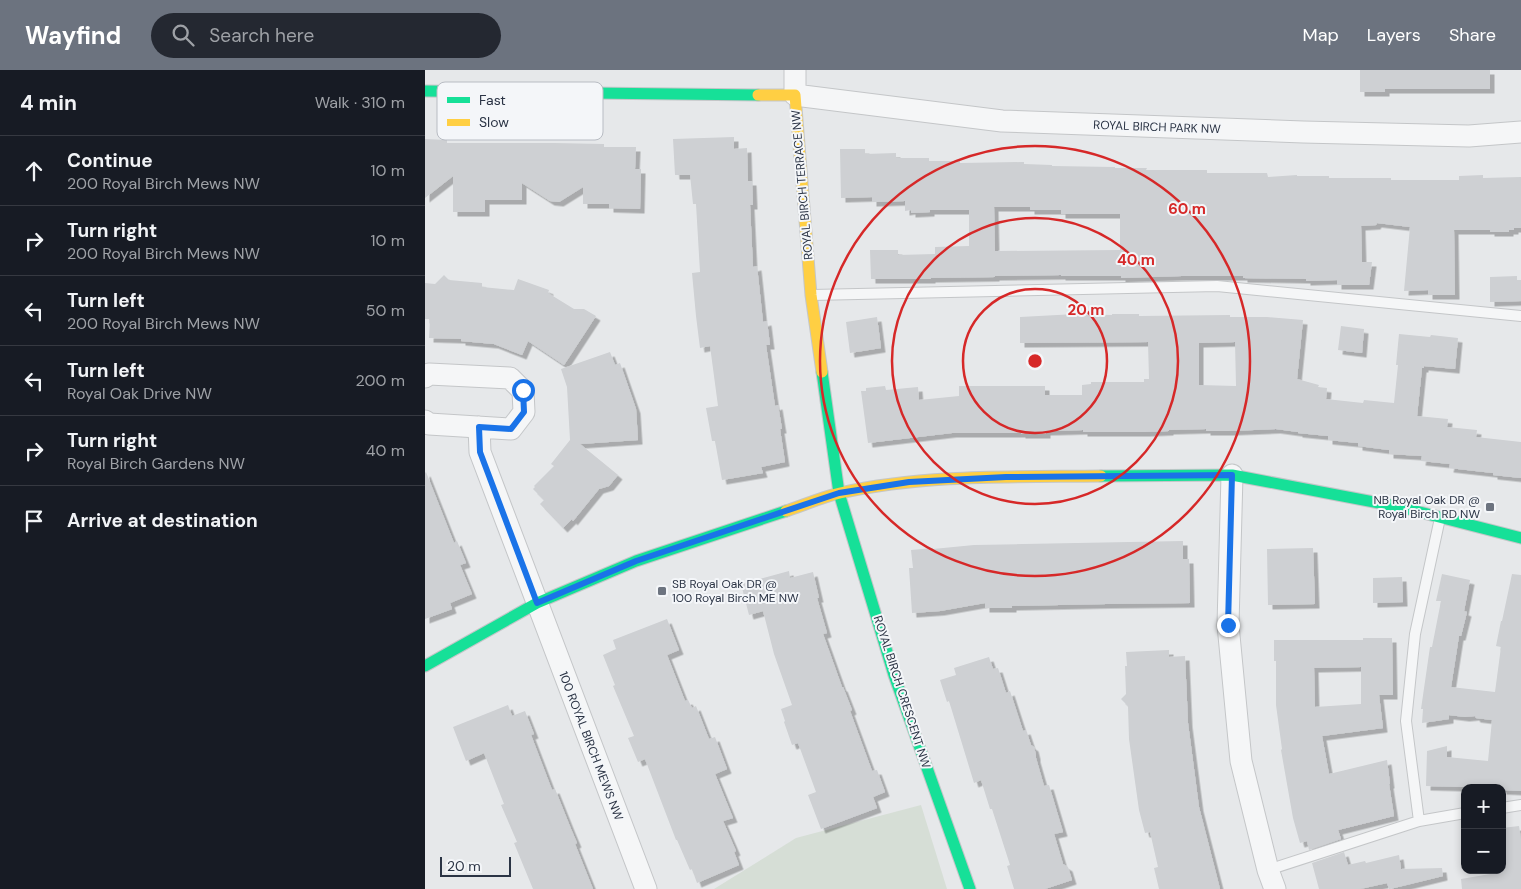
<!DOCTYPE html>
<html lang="en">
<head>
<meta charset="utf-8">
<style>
  :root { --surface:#171b24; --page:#242831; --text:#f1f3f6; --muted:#9ea1a6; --line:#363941; --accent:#6c737f }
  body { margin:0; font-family:"DM Sans",sans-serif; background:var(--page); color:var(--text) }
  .controls { position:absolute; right:15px; bottom:15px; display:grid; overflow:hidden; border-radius:10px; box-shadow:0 2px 8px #0003 }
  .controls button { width:45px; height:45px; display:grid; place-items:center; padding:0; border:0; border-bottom:1px solid var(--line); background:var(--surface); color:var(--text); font:25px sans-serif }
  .scale { position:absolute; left:15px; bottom:12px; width:71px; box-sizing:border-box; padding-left:5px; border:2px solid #2b3445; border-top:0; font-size:14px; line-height:18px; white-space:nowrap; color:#2b3445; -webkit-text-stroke:4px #f4f6f9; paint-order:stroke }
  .stop { position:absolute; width:15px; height:15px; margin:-11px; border:4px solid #1a73e8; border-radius:50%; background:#fff }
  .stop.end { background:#1a73e8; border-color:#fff; box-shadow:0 1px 5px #0008 }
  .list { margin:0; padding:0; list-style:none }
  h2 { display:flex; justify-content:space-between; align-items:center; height:65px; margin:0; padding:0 20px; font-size:21px }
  h2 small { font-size:16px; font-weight:400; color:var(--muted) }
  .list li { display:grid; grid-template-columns:32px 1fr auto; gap:15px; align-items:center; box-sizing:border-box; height:70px; padding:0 20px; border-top:1px solid var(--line) }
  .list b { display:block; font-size:19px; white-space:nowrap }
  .list p { margin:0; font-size:16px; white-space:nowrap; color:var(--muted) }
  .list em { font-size:16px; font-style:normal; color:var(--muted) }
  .icon { flex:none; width:28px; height:28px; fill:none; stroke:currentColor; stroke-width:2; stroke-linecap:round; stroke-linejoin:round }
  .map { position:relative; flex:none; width:1096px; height:819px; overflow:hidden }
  header { display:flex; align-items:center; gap:30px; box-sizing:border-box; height:70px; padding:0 25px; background:var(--accent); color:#fff }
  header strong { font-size:24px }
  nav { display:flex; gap:28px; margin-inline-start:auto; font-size:18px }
  .search { width:350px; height:45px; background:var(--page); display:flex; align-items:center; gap:12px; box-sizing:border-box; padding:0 18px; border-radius:28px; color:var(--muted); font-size:19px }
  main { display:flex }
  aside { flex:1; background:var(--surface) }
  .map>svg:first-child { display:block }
  .green { fill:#d6ded6 }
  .building { fill:#ced0d3; fill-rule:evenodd; filter:url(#shadow) }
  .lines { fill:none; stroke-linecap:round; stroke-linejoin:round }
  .lane-casing { stroke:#c4c6c8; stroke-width:12 }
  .street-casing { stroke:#c4c6c8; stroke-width:23 }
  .fast-casing { stroke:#c4c6c8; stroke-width:13 }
  .slow-casing { stroke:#c4c6c8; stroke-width:13 }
  .lane { stroke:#f5f6f7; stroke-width:10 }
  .street { stroke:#f5f6f7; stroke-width:21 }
  .fast { stroke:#16e098; stroke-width:11 }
  .slow { stroke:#ffcf43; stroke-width:11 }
  .route { stroke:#1a73e8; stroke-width:6 }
  .ring { fill:none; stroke:#d62828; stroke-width:2.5 }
  .poi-dot { fill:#6c737f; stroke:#f4f6f9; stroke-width:2 }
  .labels { text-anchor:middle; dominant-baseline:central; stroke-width:4; stroke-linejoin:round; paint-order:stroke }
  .street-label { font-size:12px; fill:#2b3445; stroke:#f4f6f9 }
  .poi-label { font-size:12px; fill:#2b3445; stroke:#f4f6f9; text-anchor:end }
  .key { fill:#f4f6f9; stroke:#b8bcc3; stroke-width:1 }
  .key-label { font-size:14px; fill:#2b3445 }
  .centre { fill:#d62828; stroke:#f4f6f9; stroke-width:2.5 }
  .ring-label { font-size:15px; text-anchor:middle; font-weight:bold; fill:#d62828; stroke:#f4f6f9; stroke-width:4; stroke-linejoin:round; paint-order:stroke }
</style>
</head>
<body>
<header>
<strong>Wayfind</strong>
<div class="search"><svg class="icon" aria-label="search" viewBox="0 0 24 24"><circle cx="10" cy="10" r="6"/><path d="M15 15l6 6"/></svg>Search here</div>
<nav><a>Map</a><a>Layers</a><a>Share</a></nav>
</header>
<main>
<aside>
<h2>4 min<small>Walk · 310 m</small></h2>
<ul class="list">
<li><svg class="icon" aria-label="ahead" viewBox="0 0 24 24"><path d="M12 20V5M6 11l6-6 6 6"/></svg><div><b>Continue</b><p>200 Royal Birch Mews NW</p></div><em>10 m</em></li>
<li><svg class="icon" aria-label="right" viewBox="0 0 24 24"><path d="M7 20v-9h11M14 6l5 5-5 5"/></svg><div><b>Turn right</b><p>200 Royal Birch Mews NW</p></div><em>10 m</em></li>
<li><svg class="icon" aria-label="left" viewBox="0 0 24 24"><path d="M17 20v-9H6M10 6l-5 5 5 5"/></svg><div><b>Turn left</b><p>200 Royal Birch Mews NW</p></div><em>50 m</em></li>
<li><svg class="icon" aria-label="left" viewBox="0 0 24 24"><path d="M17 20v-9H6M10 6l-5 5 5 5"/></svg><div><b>Turn left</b><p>Royal Oak Drive NW</p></div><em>200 m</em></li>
<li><svg class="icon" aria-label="right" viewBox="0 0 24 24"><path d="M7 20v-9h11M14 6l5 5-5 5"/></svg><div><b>Turn right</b><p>Royal Birch Gardens NW</p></div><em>40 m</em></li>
<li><svg class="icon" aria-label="arrive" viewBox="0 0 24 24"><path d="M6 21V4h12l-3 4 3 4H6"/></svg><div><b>Arrive at destination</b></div></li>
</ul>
</aside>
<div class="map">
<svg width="1096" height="819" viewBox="0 0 1096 819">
  <defs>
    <filter id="shadow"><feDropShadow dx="4.5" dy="4.5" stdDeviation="0" flood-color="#0004"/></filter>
  </defs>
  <rect width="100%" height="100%" fill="#e6e8ea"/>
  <path class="green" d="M496 735 522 819H289L371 768Z"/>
  <path class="building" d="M935 0H1065V19H960V22H935Z
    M309 67V79L322 78 323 111H327L328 135H325L328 197 332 196 338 252 342 251 345 275H341L350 336 353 335 357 359H355L360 392 336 397 338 403 297 410 290 371H287L281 338 293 336 285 276 275 278 271 246 267 203 275 202 271 134H268L265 105H250L248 69Z
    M0 69 22 70V73H129L179 74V77H211L210 99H216L215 139 184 138V134H158V117L134 132 125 131 97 113V130H60V142H28V106L0 128Z
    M415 79H440V84L471 83V88H504V91H535V93L599 92V94L627 95V96L690 97V98H722L721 100H782V103H842L843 107 872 105V106H904V108H966V110H1034V106L1058 105V108L1096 107V158H1089V160H1084V162H1065V160H1029L1030 225H1003V220L979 221 985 157 952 153 951 155 936 156 937 192H947L944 215H912V210L881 211V209L818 208V206H756L696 208V206H636V205L570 206V207L506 208V209H446L445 180H473V185L510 184V177L544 176V140H505V142L486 143V140L480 141V131L447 132V127L416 128ZM569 137H605V140H636V144H695V180L570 181Z
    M19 205 24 210 57 213V217L89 220 93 209 124 220 123 223 149 239H159L171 246 139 295 103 271 97 285 69 274 36 271V269L4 268 5 249H0V213L10 214Z
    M1092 206V210H1096V231L1065 232V207Z
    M651 244 687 245V244H714V246L805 245V247H842L878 250 872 309 894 315 893 317 902 318 901 329 938 333 939 330 969 333 973 295H971L974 264 1005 267 1006 265 1033 268 1030 299 999 296V298H997L992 346 1023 349 1022 357 1052 360 1051 367 1096 372V408L1068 405V403L1024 398 1025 394 996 391 997 386 964 384V380L933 376V373L903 370V366L873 363V362L851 359 804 361H781V359L744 360V361L720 362H658V360L621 361V364H596V363H527L443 373 436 321H441V318L460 316 461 320 493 317 494 330 534 326V316H620V325H657V315L666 314V312H719V309H724L723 272 595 273V247ZM810 272 811 316 774 315V273Z
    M452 247 456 278 425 283 421 252Z
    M916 256 939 259 937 283 913 280Z
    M185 282 190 295 195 293 211 339 213 370 155 374 193 405 184 416 174 419 148 451 147 449 138 458 115 434 119 430 108 419 110 417 109 416 129 396 126 394 145 370 142 317 136 299Z
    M1 402 29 473 32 471 41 493 35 495 47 524 25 533 27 539 0 549V403Z
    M758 471V489H764L765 533 681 534 587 536V538H560V533L515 541 487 543 484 498H488L486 480 508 478V479L549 475Z
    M888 478 890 534 843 535 842 479Z
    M364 501 365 508 388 502 394 528H392L402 563 398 564 417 617H418L427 640 425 641 447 701 452 700 460 722 448 727 452 738 396 759 383 725 391 722 373 673 367 675 359 652 360 651 356 639 367 635 349 584 338 541 324 545 316 514Z
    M1017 504 1045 510 1039 541 1042 542 1036 566H1034L1026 617 1070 622 1076 577 1071 576 1076 551H1077L1087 504 1096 505V721L1077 720V718L1001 716 1002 681 1022 676V687L1063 691 1067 650 1051 648 1050 646 1040 647 1024 645V649L997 653 998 639H996L1005 577H1007L1016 531H1011Z
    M977 507 978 532 948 533V508Z
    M242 549 254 580 242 585 260 631 263 630 267 638 271 636 284 669 290 667 302 699 290 704 308 748 298 751 311 781 309 782 314 795 272 813 267 799 265 800 252 770H251L220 689 213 692 203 668 209 666 188 616 190 615 178 585 191 579 188 570Z
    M938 568H967L968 625H954L958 658 897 666 904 704 962 690 965 714H964L969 746 913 760 916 769 884 780 882 771 875 773 868 748 856 680 857 679 851 635V591H849V570H938ZM936 597V634L890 637 889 598Z
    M744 580V587L760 586 763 653 774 737 795 819H734L729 798 733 797 725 762 720 763 714 740 704 669 703 636 696 629 701 624 700 596H702L701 582Z
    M564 587 568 599 573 598 581 623 585 621 598 661 601 660 606 675 609 677 611 685V688L619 716 624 715 638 762 629 764 638 794 643 797 647 810 620 819H589L582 796 585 795 567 739H565L556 710 549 713 524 631 522 632 515 610 531 605 529 598Z
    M83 635 87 646 100 641 109 664 106 665 127 720 130 719 146 759 152 773 150 774 168 819H108L89 773 92 772 76 735 79 734 59 683 41 691 28 657Z
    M1094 756 1096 769V819H1037L1036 809 1077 802V758Z
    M919 782 923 795 940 791 941 793 974 785 976 799 1017 798 1018 806 965 819H964L962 813 935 819H894L887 793Z"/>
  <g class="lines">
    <defs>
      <path id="lane" d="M387 225 792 216 1096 246
        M1077 738 1096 735
        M994 751 981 651 990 564 1015 448
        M843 800 994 751 1040 743"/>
      <path id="street" d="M370 0V25L577 51 878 62 1044 66 1096 62
        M0 307 4 304 85 308 98 321 99 342 86 359 4 354 0 351
        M54 357 55 382 221 819
        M807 405 803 555 816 691 843 800 850 819"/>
      <path id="fast" d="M0 21 333 25
        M397 302 414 423 469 605 545 819
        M676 406 807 405 975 437 1096 468
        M0 596 112 533 211 491 361 441"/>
      <path id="slow" d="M333 25H370L386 225 397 302
        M361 441C379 435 397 427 415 423 499 404 590 407 676 406"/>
    </defs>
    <use href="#lane" class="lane-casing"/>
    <use href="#street" class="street-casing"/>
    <use href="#fast" class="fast-casing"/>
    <use href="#slow" class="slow-casing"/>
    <use href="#lane" class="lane"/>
    <use href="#street" class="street"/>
    <use href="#fast" class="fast"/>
    <use href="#slow" class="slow"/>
  </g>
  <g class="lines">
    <path class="route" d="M98 320 99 342 86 359 54 357 55 382 112 533 211 491 414 423 484 412 581 407 807 405 803 555"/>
  </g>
  <g class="ring">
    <circle cx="610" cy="291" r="72"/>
    <circle cx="610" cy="291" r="143"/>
    <circle cx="610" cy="291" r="215"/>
  </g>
  <g class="poi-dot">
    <rect x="1060" y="432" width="10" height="10" rx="2.5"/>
    <rect x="232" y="516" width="10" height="10" rx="2.5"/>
  </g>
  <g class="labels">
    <g class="street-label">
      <text transform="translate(732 57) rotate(2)">ROYAL BIRCH PARK NW</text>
      <text transform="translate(377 115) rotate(-95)">ROYAL BIRCH TERRACE NW</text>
      <text transform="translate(477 622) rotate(72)">ROYAL BIRCH CRESCENT NW</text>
      <text transform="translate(166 676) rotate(69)">100 ROYAL BIRCH MEWS NW</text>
    </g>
    <g class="poi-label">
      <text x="1055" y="430">NB Royal Oak DR @<tspan x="1055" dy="14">Royal Birch RD NW</tspan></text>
      <text x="247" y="514" text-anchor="start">SB Royal Oak DR @<tspan x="247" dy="14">100 Royal Birch ME NW</tspan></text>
    </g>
  </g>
  <rect x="12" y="12" width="166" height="58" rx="8" class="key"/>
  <rect x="22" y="27" width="23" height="6" fill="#16e098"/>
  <rect x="22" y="49" width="23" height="7" fill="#ffcf43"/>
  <g class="key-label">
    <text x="54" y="35">Fast</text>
    <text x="54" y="57">Slow</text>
  </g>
  <circle cx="610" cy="291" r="8" class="centre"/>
  <g class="ring-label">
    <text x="762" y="144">60 m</text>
    <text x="711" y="195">40 m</text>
    <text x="661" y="245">20 m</text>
  </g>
</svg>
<div class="controls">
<button>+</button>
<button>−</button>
</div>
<div class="scale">20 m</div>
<div class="stop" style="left:98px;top:320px"></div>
<div class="stop end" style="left:803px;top:555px"></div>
</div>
</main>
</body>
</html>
